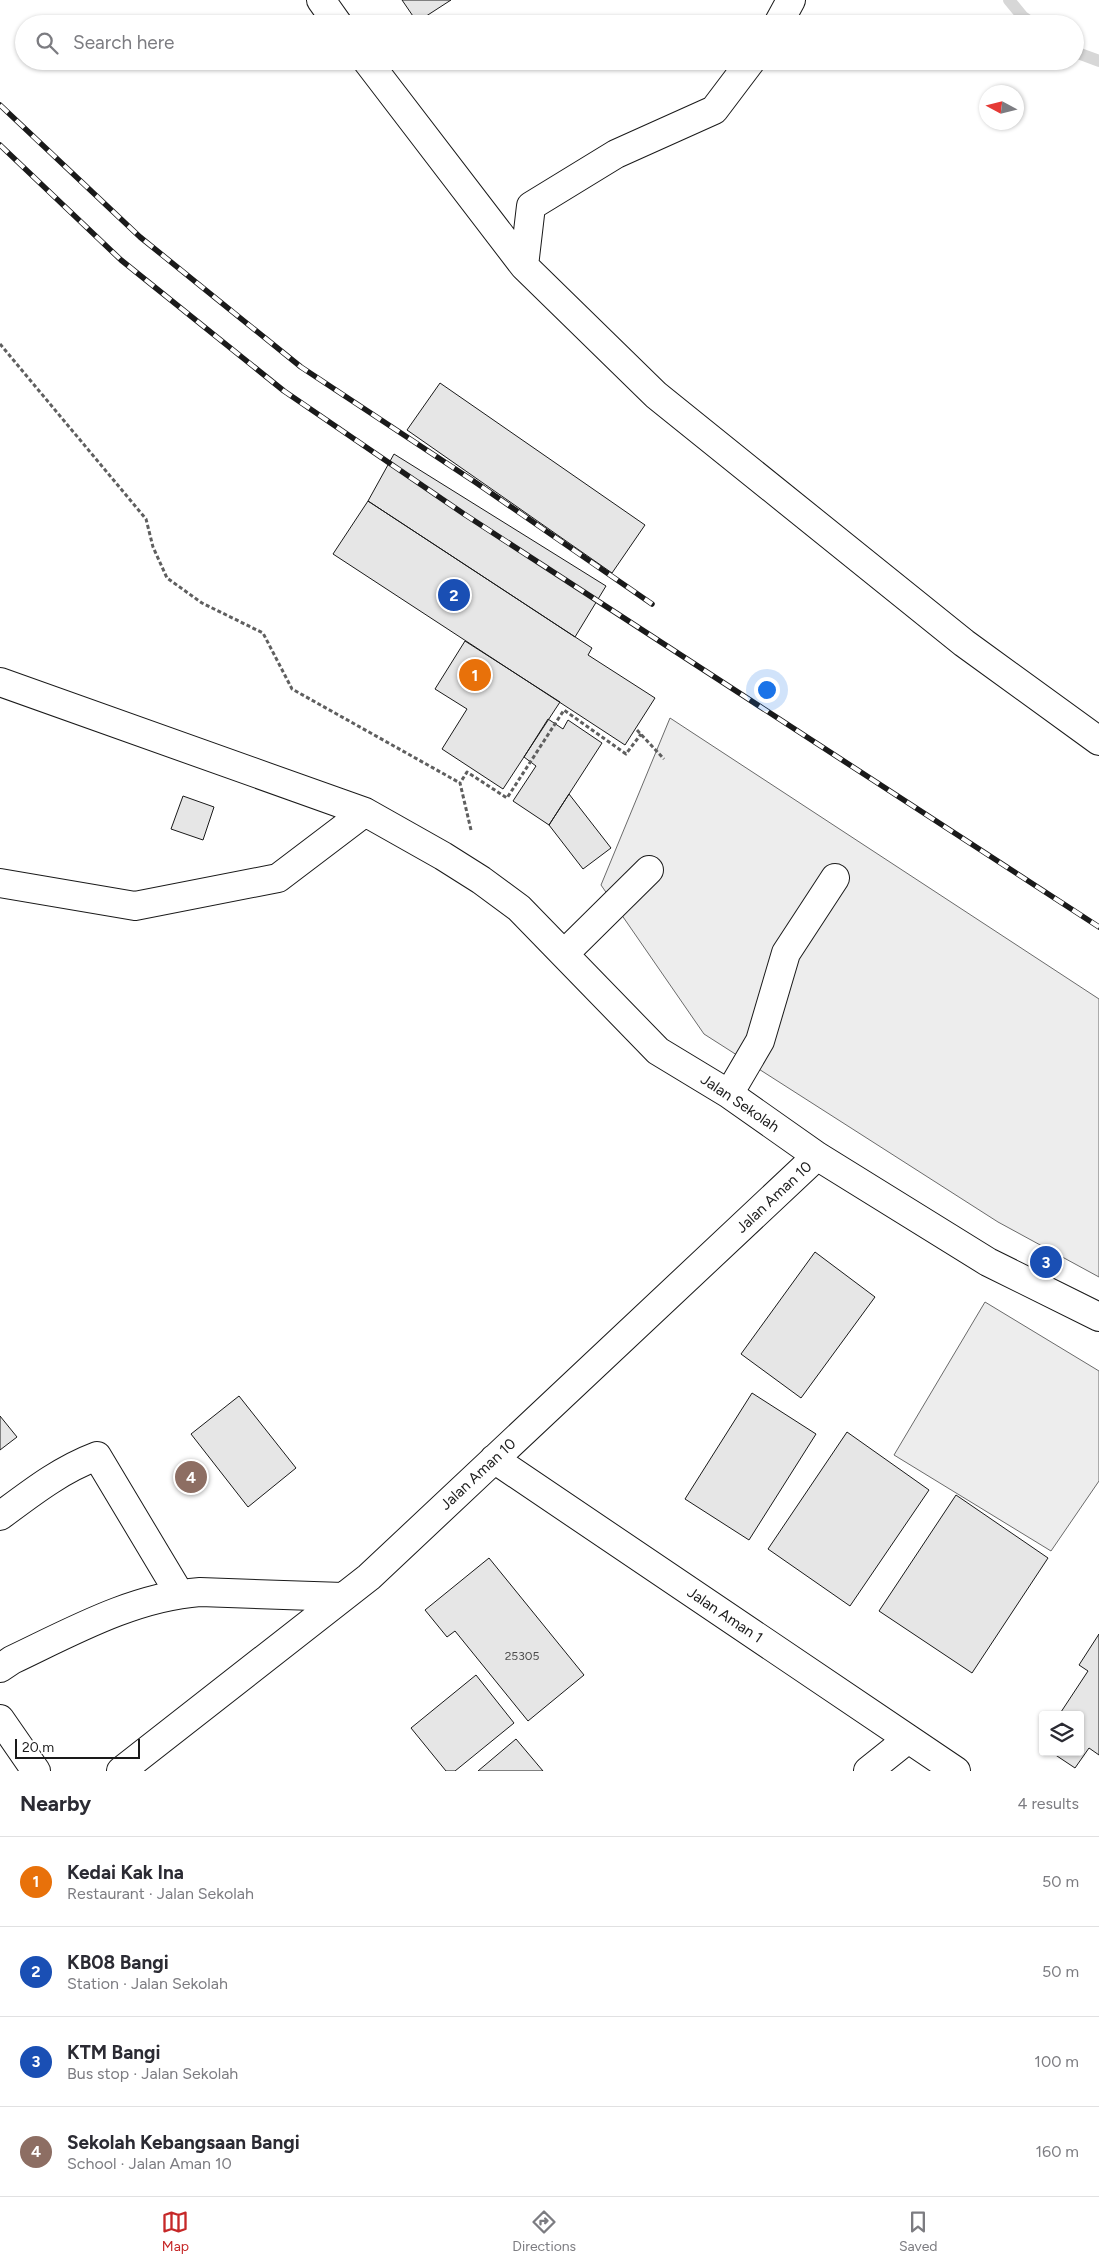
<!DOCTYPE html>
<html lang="en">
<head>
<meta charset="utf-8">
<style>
  :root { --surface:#fff; --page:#f2f2f3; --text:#2b2b33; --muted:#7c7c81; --line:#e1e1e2; --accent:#c62828 }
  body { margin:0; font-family:Figtree,sans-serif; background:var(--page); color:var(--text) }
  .controls { position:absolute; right:15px; bottom:15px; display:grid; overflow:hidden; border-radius:5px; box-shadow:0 1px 4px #0004 }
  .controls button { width:45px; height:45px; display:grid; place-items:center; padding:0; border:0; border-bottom:1px solid var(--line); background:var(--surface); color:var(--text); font:25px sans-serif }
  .compass { position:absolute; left:979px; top:85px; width:45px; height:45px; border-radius:50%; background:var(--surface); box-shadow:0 1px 4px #0004; rotate:277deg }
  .scale { position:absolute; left:15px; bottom:12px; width:125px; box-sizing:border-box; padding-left:5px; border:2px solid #1a1a1a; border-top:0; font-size:14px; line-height:18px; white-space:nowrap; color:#1a1a1a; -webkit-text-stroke:4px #fff; paint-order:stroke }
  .you { position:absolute; left:766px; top:689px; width:18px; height:18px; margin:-12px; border:4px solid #fff; border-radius:50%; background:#1a73e8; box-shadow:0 0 0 8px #1a73e833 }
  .badge { display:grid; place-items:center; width:32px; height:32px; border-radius:50%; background:var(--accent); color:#fff; font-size:16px; font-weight:700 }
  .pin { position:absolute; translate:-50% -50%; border:2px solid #fff; box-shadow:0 1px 5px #0006 }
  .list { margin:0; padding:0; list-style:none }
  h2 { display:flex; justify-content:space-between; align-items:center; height:65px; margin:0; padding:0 20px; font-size:21px }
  h2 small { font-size:16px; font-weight:400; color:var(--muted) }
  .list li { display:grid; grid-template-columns:32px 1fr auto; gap:15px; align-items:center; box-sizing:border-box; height:90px; padding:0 20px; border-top:1px solid var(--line) }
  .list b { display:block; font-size:19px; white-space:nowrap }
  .list p { margin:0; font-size:16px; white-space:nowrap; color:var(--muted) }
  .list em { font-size:16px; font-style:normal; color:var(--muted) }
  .icon { flex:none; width:28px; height:28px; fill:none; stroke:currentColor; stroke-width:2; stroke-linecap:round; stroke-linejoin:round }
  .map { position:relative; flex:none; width:1099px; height:1771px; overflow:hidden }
  .search { position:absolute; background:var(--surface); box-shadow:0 1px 4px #0004; left:15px; right:15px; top:15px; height:55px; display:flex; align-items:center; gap:12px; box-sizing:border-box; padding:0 18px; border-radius:28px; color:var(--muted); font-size:19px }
  .sheet { height:425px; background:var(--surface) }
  nav { display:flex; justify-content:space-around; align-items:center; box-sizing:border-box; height:70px; border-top:1px solid var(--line); background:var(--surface); font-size:14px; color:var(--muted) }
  nav a { display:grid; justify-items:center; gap:2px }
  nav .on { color:var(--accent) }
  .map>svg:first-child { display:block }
  .built { fill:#ededed; stroke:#6a6a6a }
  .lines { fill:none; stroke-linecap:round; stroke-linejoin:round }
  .stream { stroke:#d7d7d7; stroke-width:12 }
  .building { fill:#e6e6e6; stroke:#1a1a1a }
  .minor-casing { stroke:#1a1a1a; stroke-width:30 }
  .path { stroke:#5f5f5f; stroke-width:3; stroke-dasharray:4 2.5; stroke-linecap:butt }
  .minor { stroke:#fff; stroke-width:28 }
  .rail-casing { stroke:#1a1a1a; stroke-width:5.5 }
  .rail { stroke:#fff; stroke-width:4; stroke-dasharray:11; stroke-linecap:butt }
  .labels { text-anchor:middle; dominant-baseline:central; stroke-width:4; stroke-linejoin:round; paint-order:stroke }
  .number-label { font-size:12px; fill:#4d4d4d }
  .street-label { font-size:15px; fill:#1a1a1a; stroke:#fff }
</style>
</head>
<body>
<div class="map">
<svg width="1099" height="1771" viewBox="0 0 1099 1771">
  <rect width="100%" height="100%" fill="#fff"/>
  <path class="built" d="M670 718 1099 999V1277L998 1222 704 1034 601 885Z
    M985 1302 1099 1371V1481L1051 1551 894 1455Z"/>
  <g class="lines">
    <path class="stream" d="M1009 0 1023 17 1033 24
      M1075 52 1099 61"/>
  </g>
  <path class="building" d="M402 0H451L417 22Z
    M440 383 645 525 612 573 407 430Z
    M394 454 606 586 575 637 368 501Z
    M368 501 592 648 588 655 655 698 625 745 333 554Z
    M465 641 560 702 503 789 442 749 467 709 435 689Z
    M548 719 563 729 568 720 602 743 549 825 513 801 536 766 524 757Z
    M569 794 611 848 583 869 549 825Z
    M183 796 214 807 203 840 171 829Z
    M815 1252 875 1297 801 1398 741 1354Z
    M752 1393 816 1434 749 1540 685 1499Z
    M239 1396 296 1468 248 1507 191 1434Z
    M0 1416 17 1437 0 1450Z
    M847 1432 929 1490 850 1606 768 1549Z
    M956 1495 1048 1558 972 1673 879 1611Z
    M489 1558 584 1675 528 1721 455 1631 447 1637 425 1610Z
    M1099 1634V1755L1089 1748 1075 1768 1051 1752H1080V1715H1059L1088 1671 1079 1665Z
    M476 1675 514 1723 455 1771H446L411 1728Z
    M516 1739 543 1771H478Z"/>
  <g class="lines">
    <defs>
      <path id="minor" d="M321 0 338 24
        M778 24 791 0
        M367 61 524 266 656 395 964 643 1099 741
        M524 266 531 206 616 154 714 110 751 61
        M0 682 365 812 443 856 481 880 519 908 658 1051 729 1094 817 1156 988 1262 1099 1317
        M0 883 135 906 278 878 365 812
        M564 954 649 870
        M729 1094 760 1041 786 953 835 878
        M494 1459 956 1771
        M0 1516C31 1493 60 1470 97 1456L179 1593
        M0 1668 12 1660C71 1632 133 1597 200 1592L343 1597
        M0 1719 36 1771
        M121 1771 369 1577 817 1156
        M868 1771 908 1739"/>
    </defs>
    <use href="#minor" class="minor-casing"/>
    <path class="path" d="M0 344 146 519 153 547 167 578 202 603 263 633 292 689 460 783
      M637 730 664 759
      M471 830 460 783 467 772 507 798 564 710 626 754 641 734"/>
    <use href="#minor" class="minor"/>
    <defs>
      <path id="rail" d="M0 105 140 237 301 367 475 482 652 604
        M0 145 121 260 284 391 464 514 1099 927"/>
    </defs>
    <use href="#rail" class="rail-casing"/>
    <use href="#rail" class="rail"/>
  </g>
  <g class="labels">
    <g class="number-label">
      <text x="522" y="1656">25305</text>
    </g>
    <g class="street-label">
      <text transform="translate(740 1103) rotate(34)">Jalan Sekolah</text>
      <text transform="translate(774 1197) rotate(-43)">Jalan Aman 10</text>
      <text transform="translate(478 1474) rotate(-43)">Jalan Aman 10</text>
      <text transform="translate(725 1615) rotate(34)">Jalan Aman 1</text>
    </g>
  </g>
</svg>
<div class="controls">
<button><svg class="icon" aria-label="layers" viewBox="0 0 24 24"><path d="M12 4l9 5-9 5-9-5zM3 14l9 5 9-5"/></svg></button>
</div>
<svg class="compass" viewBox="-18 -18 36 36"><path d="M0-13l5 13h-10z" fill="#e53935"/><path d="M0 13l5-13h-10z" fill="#7c7c81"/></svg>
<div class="scale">20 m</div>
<div class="you"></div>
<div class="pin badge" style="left:475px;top:675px;background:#e8710a">1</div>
<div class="pin badge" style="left:454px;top:595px;background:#1a4fb4">2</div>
<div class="pin badge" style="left:1046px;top:1262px;background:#1a4fb4">3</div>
<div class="pin badge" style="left:191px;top:1477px;background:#8d6e63">4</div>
<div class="search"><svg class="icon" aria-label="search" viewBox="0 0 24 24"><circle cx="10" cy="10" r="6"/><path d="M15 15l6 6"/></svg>Search here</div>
</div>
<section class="sheet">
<h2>Nearby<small>4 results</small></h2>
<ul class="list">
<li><span class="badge" style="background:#e8710a">1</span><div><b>Kedai Kak Ina</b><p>Restaurant · Jalan Sekolah</p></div><em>50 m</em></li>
<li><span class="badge" style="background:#1a4fb4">2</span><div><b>KB08 Bangi</b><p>Station · Jalan Sekolah</p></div><em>50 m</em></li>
<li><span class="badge" style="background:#1a4fb4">3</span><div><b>KTM Bangi</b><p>Bus stop · Jalan Sekolah</p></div><em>100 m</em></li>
<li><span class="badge" style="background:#8d6e63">4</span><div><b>Sekolah Kebangsaan Bangi</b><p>School · Jalan Aman 10</p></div><em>160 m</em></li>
</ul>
</section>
<nav>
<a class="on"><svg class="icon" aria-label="map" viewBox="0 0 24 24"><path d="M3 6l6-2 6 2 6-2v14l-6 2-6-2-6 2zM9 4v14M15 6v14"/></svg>Map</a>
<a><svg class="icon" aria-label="directions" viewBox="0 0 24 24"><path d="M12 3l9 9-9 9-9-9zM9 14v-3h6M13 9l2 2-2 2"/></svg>Directions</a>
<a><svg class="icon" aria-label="saved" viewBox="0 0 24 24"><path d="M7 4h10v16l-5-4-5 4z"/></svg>Saved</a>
</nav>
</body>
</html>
